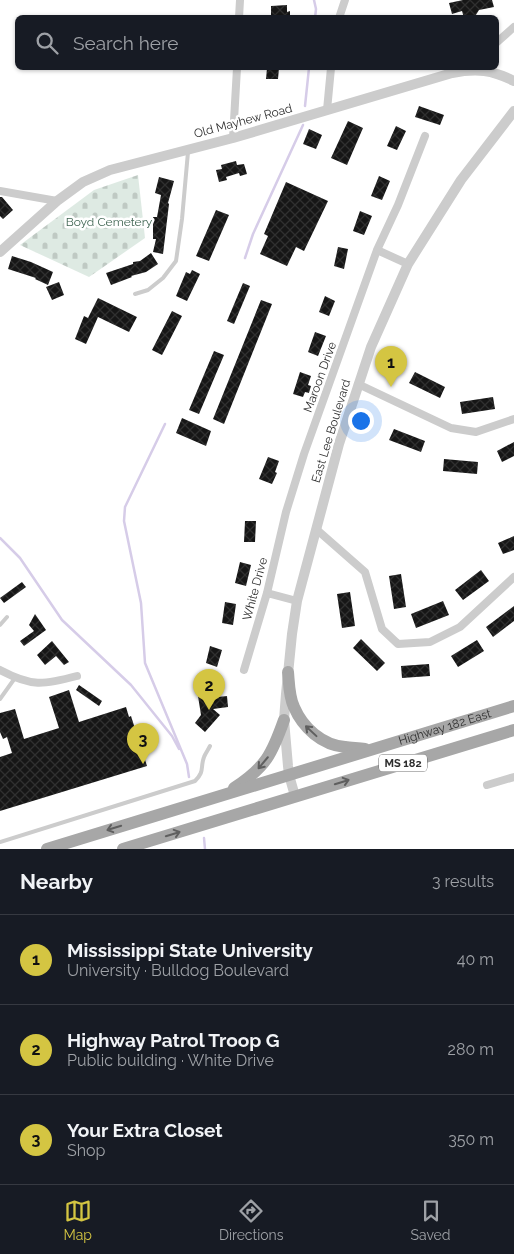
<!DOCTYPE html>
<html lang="en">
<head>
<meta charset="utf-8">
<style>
  :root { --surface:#171b24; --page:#20242c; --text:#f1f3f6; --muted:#9ea1a6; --line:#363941; --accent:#d4c542 }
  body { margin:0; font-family:Raleway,sans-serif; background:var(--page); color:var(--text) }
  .you { position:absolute; left:360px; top:420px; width:18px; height:18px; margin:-12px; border:4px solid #fff; border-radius:50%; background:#1a73e8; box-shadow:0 0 0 8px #1a73e833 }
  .badge { display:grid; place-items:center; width:32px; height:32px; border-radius:50%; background:var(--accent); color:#111; font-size:16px; font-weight:700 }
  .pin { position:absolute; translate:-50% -41px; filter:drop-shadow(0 1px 2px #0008) }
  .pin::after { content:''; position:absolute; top:26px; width:18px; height:15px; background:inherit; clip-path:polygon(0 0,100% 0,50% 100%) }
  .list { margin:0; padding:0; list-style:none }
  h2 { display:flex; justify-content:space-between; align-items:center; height:65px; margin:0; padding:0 20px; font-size:21px }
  h2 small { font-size:16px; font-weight:400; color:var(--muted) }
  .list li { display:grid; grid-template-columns:32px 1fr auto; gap:15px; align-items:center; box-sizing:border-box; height:90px; padding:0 20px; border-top:1px solid var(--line) }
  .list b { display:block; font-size:19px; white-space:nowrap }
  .list p { margin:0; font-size:16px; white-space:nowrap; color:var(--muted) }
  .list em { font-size:16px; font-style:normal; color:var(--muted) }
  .icon { flex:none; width:28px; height:28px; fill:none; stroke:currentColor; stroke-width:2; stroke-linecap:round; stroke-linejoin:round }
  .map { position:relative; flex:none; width:514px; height:849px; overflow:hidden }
  .search { position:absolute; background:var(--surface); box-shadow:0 1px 4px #0004; left:15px; right:15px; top:15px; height:55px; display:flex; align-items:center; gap:12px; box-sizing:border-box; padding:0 18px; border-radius:8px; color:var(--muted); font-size:19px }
  .sheet { height:335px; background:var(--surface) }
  nav { display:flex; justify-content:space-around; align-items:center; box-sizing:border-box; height:70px; border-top:1px solid var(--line); background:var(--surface); font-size:14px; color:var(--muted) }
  nav a { display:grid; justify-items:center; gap:2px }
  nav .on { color:var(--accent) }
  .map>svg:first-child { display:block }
  .cemetery { fill:url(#cemetery-stones) }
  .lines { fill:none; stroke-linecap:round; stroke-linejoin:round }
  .stream { stroke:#d6cce8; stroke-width:2.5 }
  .building { fill:url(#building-cross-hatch) }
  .service { stroke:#ccc; stroke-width:4 }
  .minor { stroke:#ccc; stroke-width:8 }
  .tertiary { stroke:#ccc; stroke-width:10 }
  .primary { stroke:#a7a7a7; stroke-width:12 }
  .oneway { stroke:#5f5f5f }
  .labels { text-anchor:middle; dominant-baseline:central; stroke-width:5; stroke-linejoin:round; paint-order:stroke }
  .shield { fill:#fff; stroke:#6d6d6d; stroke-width:1 }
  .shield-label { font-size:11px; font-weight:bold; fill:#2f2f2f }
  .street-label { font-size:12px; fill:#2f2f2f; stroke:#fff }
  .park-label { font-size:12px; fill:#406653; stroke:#fff }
</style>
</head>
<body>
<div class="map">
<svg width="514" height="849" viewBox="0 0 514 849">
  <defs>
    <pattern id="cemetery-stones" width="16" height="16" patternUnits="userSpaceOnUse" patternTransform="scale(1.25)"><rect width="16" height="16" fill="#deeae3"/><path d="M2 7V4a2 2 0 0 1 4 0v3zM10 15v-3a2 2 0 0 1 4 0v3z" fill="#bfc9c3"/></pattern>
    <pattern id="building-cross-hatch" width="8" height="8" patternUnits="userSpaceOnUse" patternTransform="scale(1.25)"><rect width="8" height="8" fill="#161616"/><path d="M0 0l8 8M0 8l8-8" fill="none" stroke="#303030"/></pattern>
  </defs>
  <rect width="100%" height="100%" fill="#fff"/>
  <path class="cemetery" d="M138 175 145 238 89 277 20 245 94 190Z"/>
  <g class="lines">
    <path class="stream" d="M314 0 316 9 315 18
      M305 106 309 68
      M245 258 253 234 303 125
      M165 424 125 507 124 521 141 603 145 663 187 764 189 777
      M0 538 20 558 62 620 131 685 172 736 179 749
      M204 838 205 849"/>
  </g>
  <path class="building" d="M463 0H492L494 7 479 10 474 18H464L462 11 452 14 449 3Z
    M287 5V12L290 11V18H271V6Z
    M267 68H279L278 79H266Z
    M419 106 444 115 440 125 415 117Z
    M348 121 363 128 347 165 331 158Z
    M396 126 406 131 397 150 387 146Z
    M309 129 322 135 316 149 303 144Z
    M236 161 237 165 244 164 247 174 240 176 239 173 226 177 227 180 219 182 216 170 222 169 221 165Z
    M379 176 390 181 382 200 371 196Z
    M159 177 174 181 168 203 169 204 163 254 153 252 156 239H153V217H157L161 195 155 193Z
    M286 182 328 201 304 251 296 247 287 266 260 254 268 236 264 234Z
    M0 197H2L13 210 3 219 0 216Z
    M216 210 229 215 209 261 196 256Z
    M360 211 372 216 364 235 353 231Z
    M338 247 348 249 344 269 334 266Z
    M151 253 158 264 146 272 131 276 132 277 111 285 106 273 133 264V262L140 261Z
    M12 256 31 262 53 272 48 285 35 279 36 278 8 269Z
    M192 270 200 274 187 301 176 296 186 272 190 274Z
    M59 282 64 295 52 300 46 287Z
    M243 283 250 286 234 324 227 321Z
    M325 296 335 301 329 316 319 312Z
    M98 298 137 317 129 332 98 317 86 344 75 339 84 316 88 318Z
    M261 300 272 304 224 424 213 419Z
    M172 311 182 316 162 355 152 350Z
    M315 332 326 336 318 356 308 352Z
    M214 351 224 355 199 414 189 410Z
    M300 372 311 376 308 385 311 386 309 393 305 392 303 397 293 394Z
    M415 372 445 387 440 398 409 383Z
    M493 397 495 409 462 414 460 402Z
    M182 418 211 431 206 446 176 433Z
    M394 429 425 441 421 452 389 440Z
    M514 442V456L502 462 497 451Z
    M268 457 279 461 275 472 277 473 272 484 259 479Z
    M444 459 478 462 477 474 443 471Z
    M245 521H256L255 542H244Z
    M514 536V550L503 554 498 543Z
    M240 562 251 565 246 586 235 583Z
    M481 570 489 581 463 600 455 590Z
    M401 574 406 607 394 609 389 576Z
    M22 582 26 587 4 603 0 598Z
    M350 592 355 626 342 628 337 594Z
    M443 601 449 615 416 628 411 614Z
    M225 602 236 604 233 625 222 623Z
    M514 606V621L493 637 486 627Z
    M35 614 46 630 24 646 20 641 34 631 29 625Z
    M361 639 385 663 377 671 353 648Z
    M477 640 484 651 458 667 451 656Z
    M52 641 69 662 64 665 56 656 45 665 37 655Z
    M210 646 222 650 217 667 206 663Z
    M429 664 430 676 402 678 401 666Z
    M79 685 102 701 99 706 76 690Z
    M206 687 218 697 227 696 228 707 213 709 220 715 205 732 195 723 201 715 198 696Z
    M69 690 79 722 126 707 129 717 131 716 147 766 0 811V757L12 753 7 737 3 739 0 732V713L15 709 24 739 59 728 49 697Z"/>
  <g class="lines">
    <path class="service" d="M135 294 148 290 163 278 176 261 182 219 188 152
      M0 625 7 617
      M0 699 15 678
      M0 842 195 781C205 771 200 768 204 757 205 754 208 750 210 746"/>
    <path class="minor" d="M239 18 240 0
      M339 18 345 0
      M496 43 514 27
      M327 110 331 68
      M233 138 237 68
      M0 191 57 201
      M377 250 408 264
      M358 384 451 428 476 432 514 419
      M316 529 365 572 382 629 398 644 430 642 460 627 514 577
      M267 593 297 601
      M0 670C32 687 43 685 77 676
      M244 670 267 593 286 512 304 454 377 250 398 205 425 136
      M487 785 514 777"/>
    <path class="tertiary" d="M0 252 57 201 83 182 110 170 233 138 452 73C477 68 492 70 514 81
      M295 796 289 775 288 766 284 720 286 694 292 634 297 601 339 444 371 347 408 264 461 180 514 111"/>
    <g class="primary">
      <path d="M288 672C289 683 289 697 294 707 303 728 322 745 345 747 351 748 358 748 365 749"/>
      <path d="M234 788C266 767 272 754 284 720"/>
      <path id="s1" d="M47 849 514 706"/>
      <path d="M123 849 514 730"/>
    </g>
  </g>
  <defs><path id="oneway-shaft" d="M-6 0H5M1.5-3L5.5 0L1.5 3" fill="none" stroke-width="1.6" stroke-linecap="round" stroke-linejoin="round" transform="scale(1.25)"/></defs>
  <g class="oneway">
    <use href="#oneway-shaft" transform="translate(311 731) rotate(-137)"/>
    <use href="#oneway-shaft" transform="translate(263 763) rotate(130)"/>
    <use href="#oneway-shaft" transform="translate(342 782) rotate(-17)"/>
    <use href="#oneway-shaft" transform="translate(114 828) rotate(163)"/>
    <use href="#oneway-shaft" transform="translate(173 834) rotate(-17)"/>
  </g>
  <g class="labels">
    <rect class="shield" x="379" y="754.5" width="48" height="17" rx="4"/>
    <g class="shield-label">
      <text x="403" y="763">MS 182</text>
    </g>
    <g class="street-label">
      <text transform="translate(243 121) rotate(-15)">Old Mayhew Road</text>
      <text transform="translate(320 377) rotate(-70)">Maroon Drive</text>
      <text transform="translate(331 431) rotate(-73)">East Lee Boulevard</text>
      <text transform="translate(255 589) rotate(-75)">White Drive</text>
      <text stroke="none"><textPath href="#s1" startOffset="416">Highway 182 East</textPath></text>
    </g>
    <g class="park-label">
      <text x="109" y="222">Boyd Cemetery</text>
    </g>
  </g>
</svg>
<div class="you"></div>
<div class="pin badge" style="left:391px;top:387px">1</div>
<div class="pin badge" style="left:209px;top:710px">2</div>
<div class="pin badge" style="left:143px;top:764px">3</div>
<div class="search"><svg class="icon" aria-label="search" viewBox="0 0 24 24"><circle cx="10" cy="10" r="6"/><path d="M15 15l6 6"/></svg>Search here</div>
</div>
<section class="sheet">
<h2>Nearby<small>3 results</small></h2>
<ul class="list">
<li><span class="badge">1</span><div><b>Mississippi State University</b><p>University · Bulldog Boulevard</p></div><em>40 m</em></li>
<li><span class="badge">2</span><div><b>Highway Patrol Troop G</b><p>Public building · White Drive</p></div><em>280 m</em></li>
<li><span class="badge">3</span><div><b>Your Extra Closet</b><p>Shop</p></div><em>350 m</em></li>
</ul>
</section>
<nav>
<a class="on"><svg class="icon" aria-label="map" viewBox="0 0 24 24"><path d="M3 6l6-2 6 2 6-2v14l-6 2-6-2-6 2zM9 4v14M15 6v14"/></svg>Map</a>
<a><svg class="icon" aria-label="directions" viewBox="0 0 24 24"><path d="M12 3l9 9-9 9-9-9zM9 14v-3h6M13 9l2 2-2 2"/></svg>Directions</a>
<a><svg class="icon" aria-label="saved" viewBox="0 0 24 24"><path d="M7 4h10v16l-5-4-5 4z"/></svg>Saved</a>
</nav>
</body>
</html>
